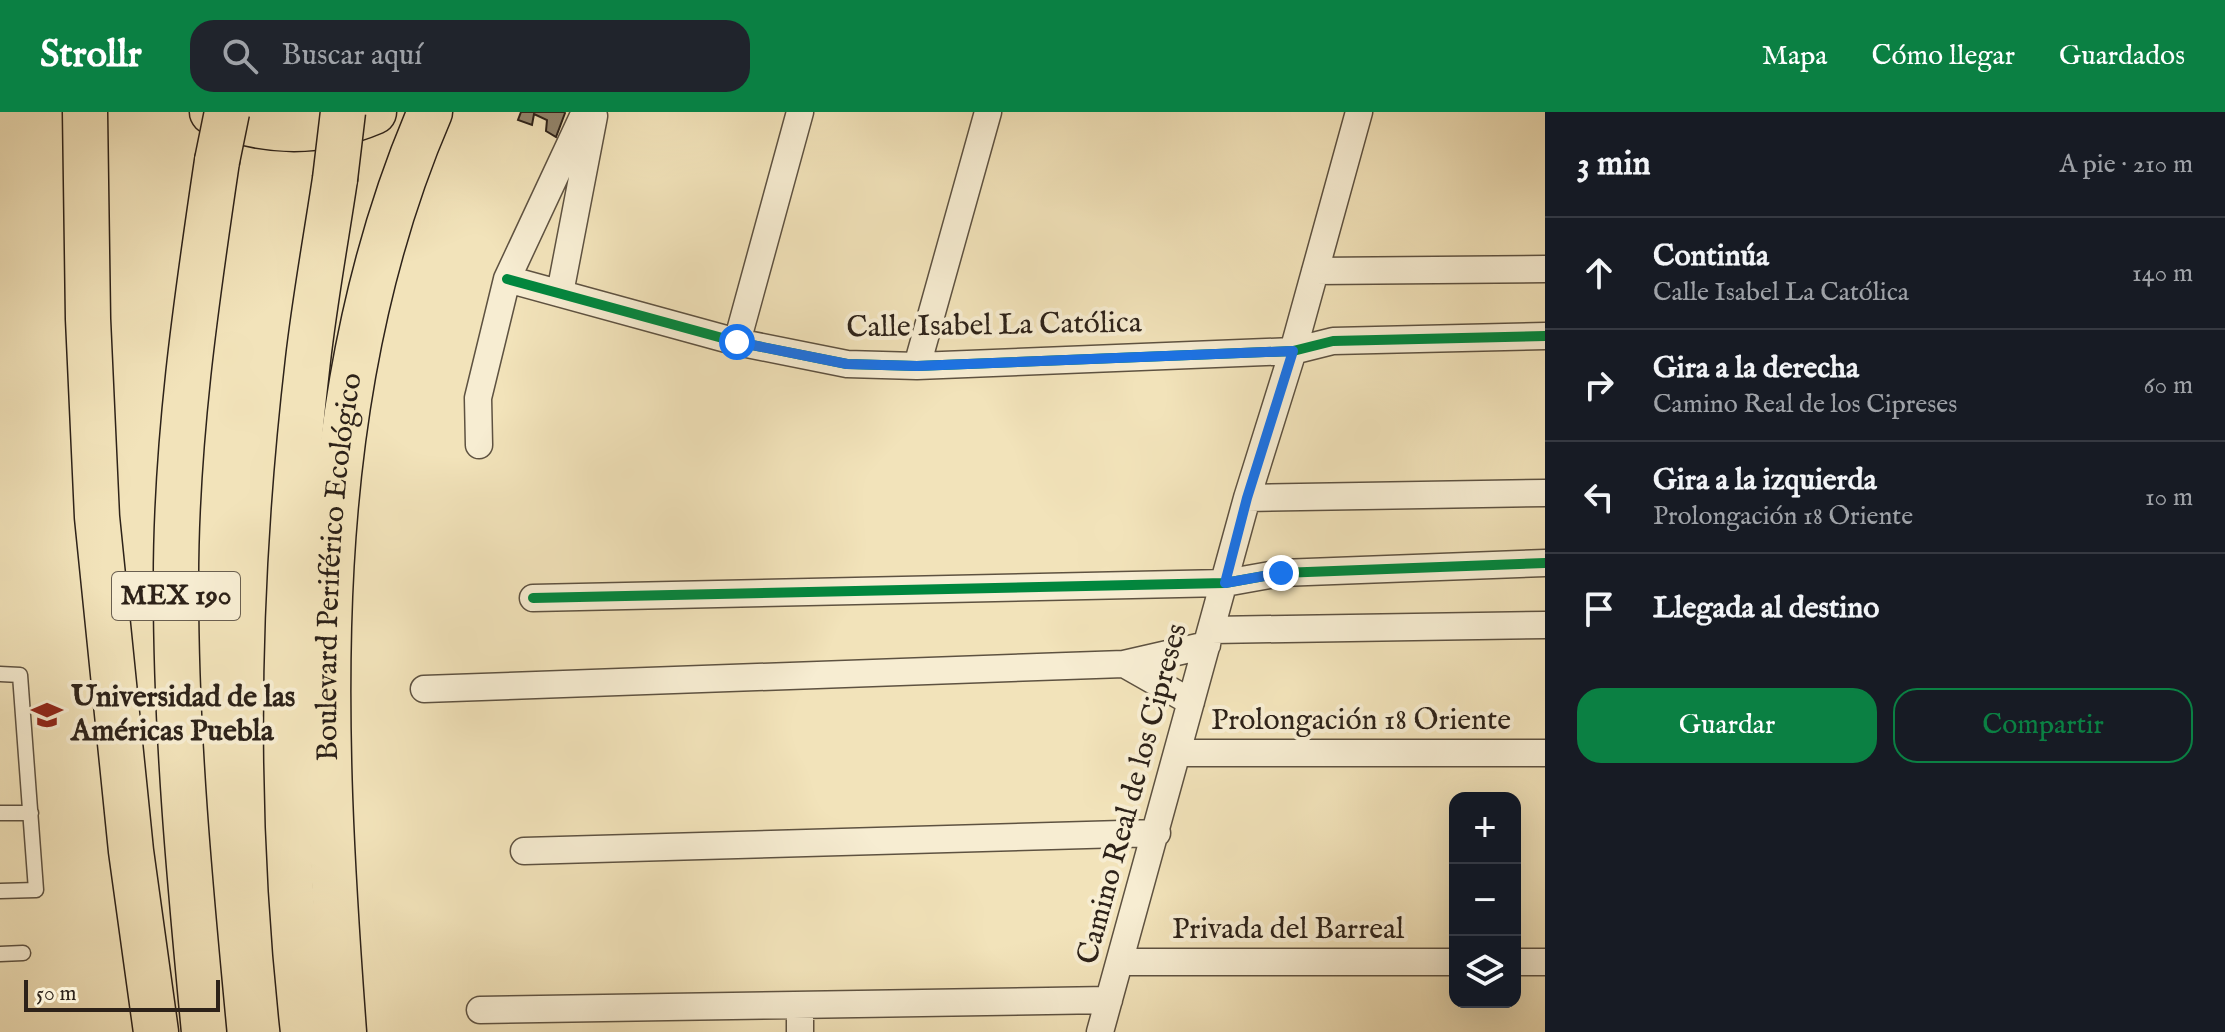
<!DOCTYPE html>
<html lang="es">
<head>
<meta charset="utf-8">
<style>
  :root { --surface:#171b24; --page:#20242c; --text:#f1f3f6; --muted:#9ea1a6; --line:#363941; --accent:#0b8043 }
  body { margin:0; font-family:"IM FELL English",serif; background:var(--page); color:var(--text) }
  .controls { position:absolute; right:24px; bottom:24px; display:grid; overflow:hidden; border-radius:16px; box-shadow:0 8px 32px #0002 }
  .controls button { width:72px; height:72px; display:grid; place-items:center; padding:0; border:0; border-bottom:2px solid var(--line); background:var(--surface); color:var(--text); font:40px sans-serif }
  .scale { position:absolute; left:24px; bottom:20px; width:196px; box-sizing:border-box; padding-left:8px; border:4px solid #2d2219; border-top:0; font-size:22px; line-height:28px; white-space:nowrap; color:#2d2219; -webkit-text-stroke:6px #f7edd2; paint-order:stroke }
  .stop { position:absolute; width:24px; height:24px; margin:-18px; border:6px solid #1a73e8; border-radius:50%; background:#fff }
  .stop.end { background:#1a73e8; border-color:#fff; box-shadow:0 2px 8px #0008 }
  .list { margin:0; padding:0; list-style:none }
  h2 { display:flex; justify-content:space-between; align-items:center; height:104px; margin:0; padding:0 32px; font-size:34px }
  h2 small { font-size:26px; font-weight:400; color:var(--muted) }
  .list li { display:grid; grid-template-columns:52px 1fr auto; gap:24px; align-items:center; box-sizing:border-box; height:112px; padding:0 32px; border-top:2px solid var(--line) }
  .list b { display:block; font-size:30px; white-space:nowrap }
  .list p { margin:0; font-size:26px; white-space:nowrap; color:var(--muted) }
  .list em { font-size:26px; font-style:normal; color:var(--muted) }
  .actions { display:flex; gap:16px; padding:24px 32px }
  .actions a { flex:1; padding:18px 0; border:2px solid var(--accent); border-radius:24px; text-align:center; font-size:28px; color:var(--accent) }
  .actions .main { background:var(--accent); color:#fff }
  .icon { flex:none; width:44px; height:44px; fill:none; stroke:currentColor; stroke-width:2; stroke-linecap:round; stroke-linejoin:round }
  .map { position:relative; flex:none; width:1545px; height:920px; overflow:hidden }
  header { display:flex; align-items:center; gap:48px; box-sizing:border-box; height:112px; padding:0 40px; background:var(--accent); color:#fff }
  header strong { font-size:38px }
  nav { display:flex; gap:44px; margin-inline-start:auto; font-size:28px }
  .search { width:560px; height:72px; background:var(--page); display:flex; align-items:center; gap:20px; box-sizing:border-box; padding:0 28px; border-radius:24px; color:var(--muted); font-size:30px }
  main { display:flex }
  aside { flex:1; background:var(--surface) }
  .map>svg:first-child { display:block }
  .building { fill:#93866d; stroke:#2d2219; stroke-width:2 }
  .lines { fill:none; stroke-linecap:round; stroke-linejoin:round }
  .service-casing { stroke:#5e5241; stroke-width:17 }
  .minor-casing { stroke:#5e5241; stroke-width:29 }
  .trunk-casing { stroke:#2d2219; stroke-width:47 }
  .service { stroke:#f7edd2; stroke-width:14 }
  .minor { stroke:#f7edd2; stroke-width:26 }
  .trunk { stroke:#f2e3ba; stroke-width:44 }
  .trunk-bridge-casing { stroke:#2d2219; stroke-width:47; stroke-linecap:butt }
  .trunk-bridge { stroke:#f2e3ba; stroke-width:44 }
  .cycleway-casing { stroke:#f7edd2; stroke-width:15 }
  .cycleway { stroke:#00873e; stroke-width:10 }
  .route { stroke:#1a73e8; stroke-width:10 }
  .labels { text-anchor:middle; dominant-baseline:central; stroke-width:8; stroke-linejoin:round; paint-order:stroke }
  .shield { fill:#f7edd2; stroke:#6a5f50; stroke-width:2 }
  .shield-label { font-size:28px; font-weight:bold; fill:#2d2219 }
  .street-label { font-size:30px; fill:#2d2219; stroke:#f7edd2 }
  .poi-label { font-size:30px; font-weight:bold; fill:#2d2219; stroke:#f7edd2; text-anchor:start }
</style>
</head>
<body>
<header>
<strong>Strollr</strong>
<div class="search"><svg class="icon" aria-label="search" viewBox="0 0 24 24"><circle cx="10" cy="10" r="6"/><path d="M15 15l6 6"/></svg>Buscar aquí</div>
<nav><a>Mapa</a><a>Cómo llegar</a><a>Guardados</a></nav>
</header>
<main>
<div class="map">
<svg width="1545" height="920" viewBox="0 0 1545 920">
  <rect width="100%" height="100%" fill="#f2e3ba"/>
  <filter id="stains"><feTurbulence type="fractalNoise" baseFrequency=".0025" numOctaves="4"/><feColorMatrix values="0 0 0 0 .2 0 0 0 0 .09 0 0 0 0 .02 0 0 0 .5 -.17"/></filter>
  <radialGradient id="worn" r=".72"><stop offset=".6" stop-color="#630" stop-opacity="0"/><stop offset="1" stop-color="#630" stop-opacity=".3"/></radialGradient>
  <path class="building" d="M521 0H564L565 1 556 25 546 19 547 8 534 2 532 13 518 8Z"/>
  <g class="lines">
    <defs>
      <path id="service" d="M0 562 20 563 36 778 0 779
        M0 701H31
        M0 842 23 841"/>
      <path id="minor" d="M1315 159 1545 157
        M507 167 737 230 847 252 917 254 1293 239 1333 229 1545 224
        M560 181 594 4
        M737 230 800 0
        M917 254 988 0
        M479 333 478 286 507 167 585 0
        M1247 386 1545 381
        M533 486 1225 471 1281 461 1545 451
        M1212 518 1545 513
        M1124 552 1191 590
        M424 577 1124 552 1207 533
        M1178 641H1545
        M524 739 1157 721
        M1121 850H1455
        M1515 850H1545
        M800 893V920
        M480 898 1109 888
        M1100 920 1247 386 1293 239 1359 0"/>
      <g id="trunk">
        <path d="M85 0 88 207 97 405 131 739 156 920"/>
        <path d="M212 0C266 22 320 23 374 0"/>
        <path d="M204 920C190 773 176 626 176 478 175 334 196 190 217 49"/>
        <path d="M303 920C278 696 282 471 308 248 315 187 326 127 335 67"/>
        <path id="s1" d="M344 920C321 613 305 289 430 0"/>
      </g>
    </defs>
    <use href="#service" class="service-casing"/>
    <use href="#minor" class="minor-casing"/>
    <use href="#trunk" class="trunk-casing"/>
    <use href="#service" class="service"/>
    <use href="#minor" class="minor"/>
    <use href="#trunk" class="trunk"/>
    <defs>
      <path id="trunk-bridge" d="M217 49 227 0
        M335 67 343 0"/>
    </defs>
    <use href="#trunk-bridge" class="trunk-bridge-casing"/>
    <use href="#trunk-bridge" class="trunk-bridge"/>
    <defs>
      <path id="cycleway" d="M507 167 737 230 847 252 917 254 1293 239 1333 229 1545 224
        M533 486 1225 471 1281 461 1545 451"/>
    </defs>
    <use href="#cycleway" class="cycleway-casing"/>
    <use href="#cycleway" class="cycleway"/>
  </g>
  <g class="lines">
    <path class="route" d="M737 230 847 252 917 254 1293 239 1247 386 1225 471 1281 461"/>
  </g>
  <defs>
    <symbol id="university-bare" viewBox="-9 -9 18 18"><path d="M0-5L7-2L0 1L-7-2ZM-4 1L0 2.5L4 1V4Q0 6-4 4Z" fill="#8f2418" stroke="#f7edd2" stroke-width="2.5" paint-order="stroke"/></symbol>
  </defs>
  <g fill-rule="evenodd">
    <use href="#university-bare" x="25" y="581" width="44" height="44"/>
  </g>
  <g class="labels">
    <rect class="shield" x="112" y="460" width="128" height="48" rx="6"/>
    <g class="shield-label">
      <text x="176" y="484">MEX 190</text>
    </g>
    <g class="street-label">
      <text transform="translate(994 214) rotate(-1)">Calle Isabel La Católica</text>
      <text stroke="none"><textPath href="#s1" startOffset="466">Boulevard Periférico Ecológico</textPath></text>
      <text x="1361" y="609">Prolongación 18 Oriente</text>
      <text transform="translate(1133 682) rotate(-75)">Camino Real de los Cipreses</text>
      <text x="1288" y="818">Privada del Barreal</text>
    </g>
    <g class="poi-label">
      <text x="71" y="586">Universidad de las<tspan x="71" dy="34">Américas Puebla</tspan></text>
    </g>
  </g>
  <rect width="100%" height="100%" filter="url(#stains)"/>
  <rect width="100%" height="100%" fill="url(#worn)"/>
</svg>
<div class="controls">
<button>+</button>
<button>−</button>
<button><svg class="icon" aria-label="layers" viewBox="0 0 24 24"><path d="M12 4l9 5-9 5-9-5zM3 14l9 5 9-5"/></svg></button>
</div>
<div class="scale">50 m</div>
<div class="stop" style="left:737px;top:230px"></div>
<div class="stop end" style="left:1281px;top:461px"></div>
</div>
<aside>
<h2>3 min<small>A pie · 210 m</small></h2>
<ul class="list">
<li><svg class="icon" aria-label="ahead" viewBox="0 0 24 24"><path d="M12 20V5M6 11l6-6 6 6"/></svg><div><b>Continúa</b><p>Calle Isabel La Católica</p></div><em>140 m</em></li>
<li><svg class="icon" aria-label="right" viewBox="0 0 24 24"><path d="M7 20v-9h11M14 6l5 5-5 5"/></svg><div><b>Gira a la derecha</b><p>Camino Real de los Cipreses</p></div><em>60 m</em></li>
<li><svg class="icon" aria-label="left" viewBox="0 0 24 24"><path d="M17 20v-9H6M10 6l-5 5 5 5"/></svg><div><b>Gira a la izquierda</b><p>Prolongación 18 Oriente</p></div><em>10 m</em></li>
<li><svg class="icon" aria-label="arrive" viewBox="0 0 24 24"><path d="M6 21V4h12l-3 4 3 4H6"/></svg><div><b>Llegada al destino</b></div></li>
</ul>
<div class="actions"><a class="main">Guardar</a><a>Compartir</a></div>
</aside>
</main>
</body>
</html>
